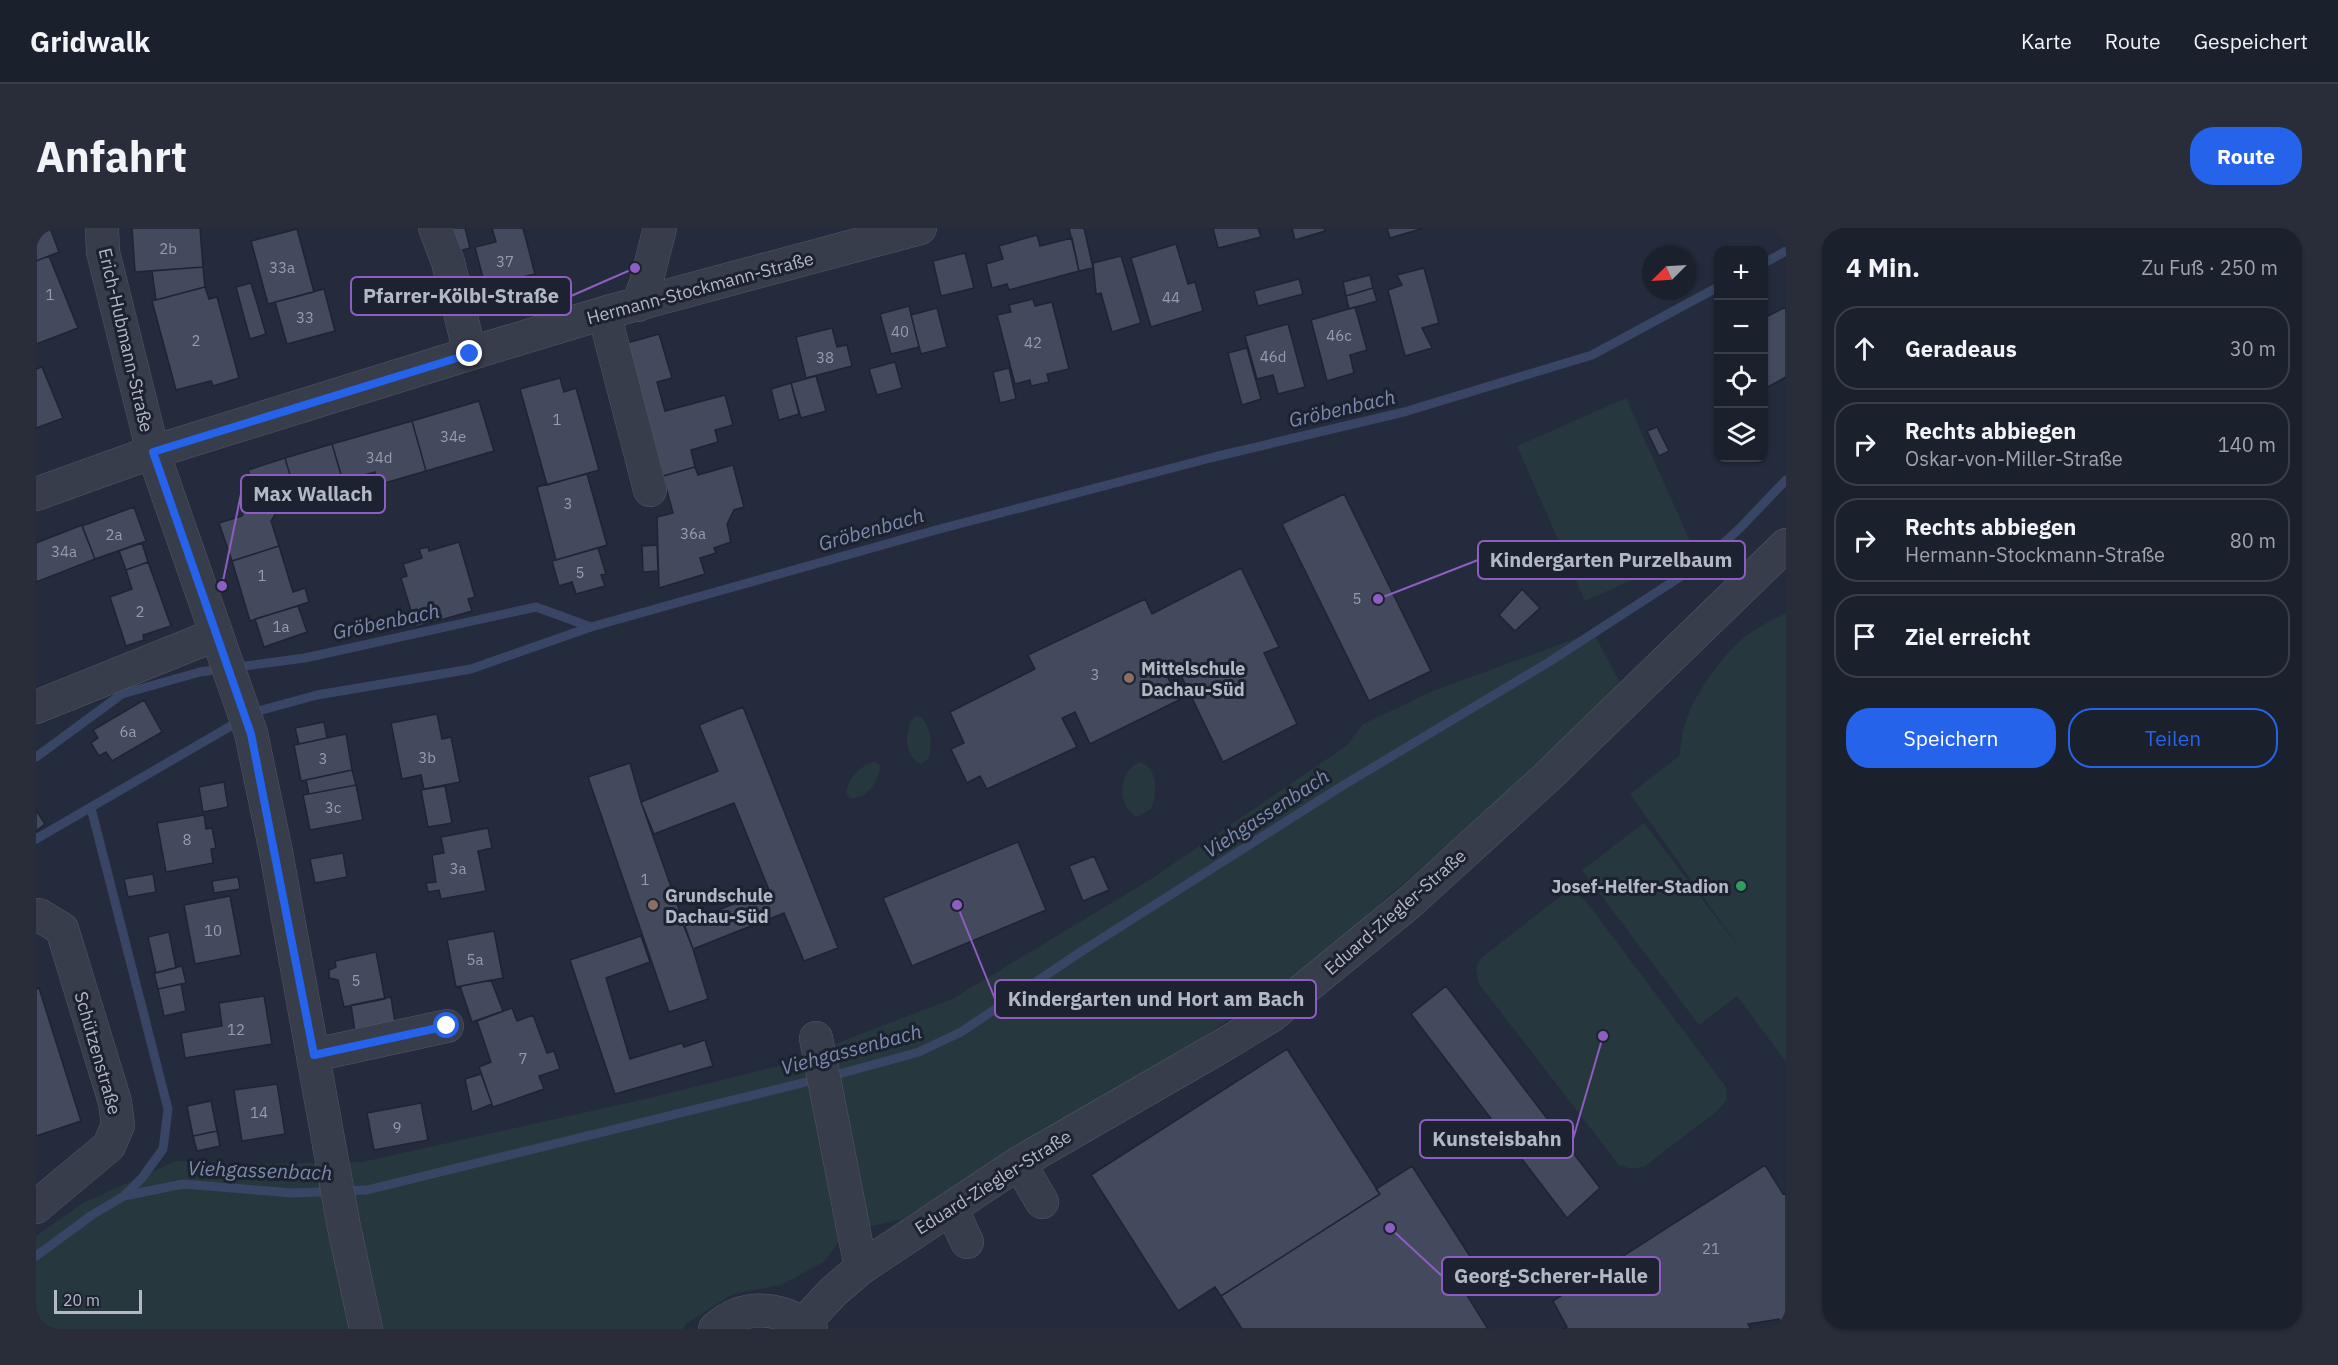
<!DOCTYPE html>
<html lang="de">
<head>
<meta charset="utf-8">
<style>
  :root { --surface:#1b202d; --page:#282d39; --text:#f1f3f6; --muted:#a0a3aa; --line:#393e49; --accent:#2563eb }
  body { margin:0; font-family:"IBM Plex Sans",sans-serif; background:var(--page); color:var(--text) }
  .controls { position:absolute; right:18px; top:18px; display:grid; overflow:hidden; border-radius:12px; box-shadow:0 2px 4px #0004 }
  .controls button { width:54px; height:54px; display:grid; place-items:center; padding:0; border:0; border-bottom:2px solid var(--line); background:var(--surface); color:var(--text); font:30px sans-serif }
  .compass { position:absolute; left:1606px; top:18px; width:54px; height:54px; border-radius:50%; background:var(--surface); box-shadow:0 2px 4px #0004; rotate:246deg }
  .scale { position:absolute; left:18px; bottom:15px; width:88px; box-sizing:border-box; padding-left:6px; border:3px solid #b3b8c7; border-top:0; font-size:16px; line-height:21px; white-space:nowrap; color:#b3b8c7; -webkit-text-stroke:4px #1d2231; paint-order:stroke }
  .stop { position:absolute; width:18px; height:18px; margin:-14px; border:4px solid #2563eb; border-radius:50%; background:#fff }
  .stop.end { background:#2563eb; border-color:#fff; box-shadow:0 2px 6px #0008 }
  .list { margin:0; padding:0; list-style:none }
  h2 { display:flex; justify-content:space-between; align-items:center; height:78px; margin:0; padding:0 24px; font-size:26px }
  h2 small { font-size:20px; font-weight:400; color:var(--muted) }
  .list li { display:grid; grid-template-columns:39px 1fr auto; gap:18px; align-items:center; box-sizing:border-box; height:84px; margin:0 12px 12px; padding:0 12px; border:2px solid var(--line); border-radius:24px }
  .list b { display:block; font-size:22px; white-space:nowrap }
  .list p { margin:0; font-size:20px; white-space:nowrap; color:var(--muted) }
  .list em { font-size:20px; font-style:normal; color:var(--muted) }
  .actions { display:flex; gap:12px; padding:18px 24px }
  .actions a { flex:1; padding:14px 0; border:2px solid var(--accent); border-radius:24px; text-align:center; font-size:21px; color:var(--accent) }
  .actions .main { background:var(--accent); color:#fff }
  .icon { flex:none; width:33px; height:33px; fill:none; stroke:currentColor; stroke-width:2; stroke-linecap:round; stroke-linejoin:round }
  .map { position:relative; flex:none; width:1750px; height:1101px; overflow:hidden; border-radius:24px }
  header { display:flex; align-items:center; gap:36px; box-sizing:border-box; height:84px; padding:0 30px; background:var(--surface); border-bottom:2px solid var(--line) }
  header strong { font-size:28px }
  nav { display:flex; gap:33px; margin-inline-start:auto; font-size:21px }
  .intro { display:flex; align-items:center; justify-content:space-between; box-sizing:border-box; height:144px; padding:0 36px }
  h1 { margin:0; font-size:42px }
  .button { padding:15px 27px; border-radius:24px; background:var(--accent); color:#fff; font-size:21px; font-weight:700 }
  main { display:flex; gap:36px; padding:0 36px }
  aside { flex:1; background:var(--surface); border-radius:24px; box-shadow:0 2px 4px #0004 }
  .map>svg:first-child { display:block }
  .green { fill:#26373d }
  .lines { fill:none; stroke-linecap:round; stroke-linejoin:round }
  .stream { stroke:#394564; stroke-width:9 }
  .building { fill:#434a5e; stroke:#1f2433; stroke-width:1.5 }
  .minor-casing { stroke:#535867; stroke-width:34 }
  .minor { stroke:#383d4c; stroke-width:33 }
  .route { stroke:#2563eb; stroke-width:8 }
  .education-dot { fill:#8d6e63; stroke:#1d2231; stroke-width:2 }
  .leisure-dot { fill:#2e9e5b; stroke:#1d2231; stroke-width:2 }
  .labels { text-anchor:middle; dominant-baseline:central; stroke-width:6; stroke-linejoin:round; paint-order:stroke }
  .number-label { font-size:15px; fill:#979cad }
  .street-label { font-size:18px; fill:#b3b8c7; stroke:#1d2231 }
  .poi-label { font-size:18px; font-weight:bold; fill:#b3b8c7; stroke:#1d2231; text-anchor:start }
  .water-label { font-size:20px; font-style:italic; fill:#7c8aae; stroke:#1d2231 }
  .leader { fill:none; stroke:#8f5dc2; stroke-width:2 }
  .callout-dot { fill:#8f5dc2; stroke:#1d2231; stroke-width:2 }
  .callout { fill:#1d2231; stroke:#8f5dc2; stroke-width:2 }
  .callout-label { font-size:20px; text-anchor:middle; font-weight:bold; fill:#b3b8c7 }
</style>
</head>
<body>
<header>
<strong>Gridwalk</strong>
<nav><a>Karte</a><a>Route</a><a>Gespeichert</a></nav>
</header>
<div class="intro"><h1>Anfahrt</h1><a class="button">Route</a></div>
<main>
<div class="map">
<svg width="1750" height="1101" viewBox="0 0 1750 1101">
  <rect width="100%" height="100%" fill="#242b3c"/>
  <path class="green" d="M1590 170 1659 324 1549 373 1481 218Z
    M1750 385V834L1701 768 1663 797 1546 642 1608 595 1705 722 1594 566 1643 528C1645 519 1645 509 1648 500 1655 470 1685 428 1710 408 1722 399 1736 392 1750 385Z
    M1557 404 1585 456 1438 594 1272 738 1161 813 866 991 810 1004 788 1034 745 1057 697 1066 651 1095 647 1101H0V1008L47 975 140 933 216 936 326 934 609 871 742 838 918 770 1115 651 1310 518 1327 496 1397 463Z
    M879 488 885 489C896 501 896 514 893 530L885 536C867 528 868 501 879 488Z
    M839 533 844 538C843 553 831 572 814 570L810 564C814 548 824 538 839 533Z
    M1104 534C1123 540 1121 566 1115 581L1101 589C1080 578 1082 543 1104 534Z
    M1539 665 1549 672 1690 859 1691 872 1681 883 1608 939 1595 941 1583 937 1443 756 1440 741 1445 730 1526 667Z"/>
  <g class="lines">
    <path class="stream" d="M1728 35 1750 23
      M0 529 86 466 164 444 269 430 500 379 555 399 900 302 1178 229 1368 184 1556 127 1682 59
      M55 580 132 881 127 921 106 950 89 967
      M0 611 219 484 281 467 435 441 555 399
      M0 1028 56 987 88 968 147 956 256 965 331 962 803 846 883 824 925 804 1046 723 1306 558 1513 434 1667 334 1704 300 1750 252"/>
  </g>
  <path class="building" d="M0 0H14L23 24 0 33Z
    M96 0H164L167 39 99 44Z
    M410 0H429L434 20 416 25Z
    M456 0H487L499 46 449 58 439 19 460 14Z
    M1033 0H1048L1057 40 1043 43Z
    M1177 0H1222L1225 9 1182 20Z
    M1256 0H1288L1289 3 1259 12Z
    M1351 0H1388L1354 10Z
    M261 1 278 64 232 76 215 13Z
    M1001 7 1004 18 1036 10 1043 43 973 62 971 56 956 60 950 36 967 31 963 18Z
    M1140 16 1152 56 1159 54 1167 83 1115 99 1095 30Z
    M929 25 938 60 905 68 897 33Z
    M13 28 42 100 0 116V33Z
    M1085 28 1105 95 1076 104 1065 65 1060 66 1057 35Z
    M167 39 169 59 120 72 116 43Z
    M1388 40 1403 95 1386 100 1396 120 1369 128 1352 62 1366 57 1361 47Z
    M1334 47 1337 60 1310 68 1307 54Z
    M1263 51 1267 66 1222 78 1218 63Z
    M215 55 230 106 214 111 200 59Z
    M169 59 173 71 181 69 203 150 177 158 175 153 140 162 116 73Z
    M1337 60 1341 73 1313 81 1310 68Z
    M288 61 299 103 251 116 239 74Z
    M997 71 999 78 1016 74 1033 141 1011 146 1013 154 995 158 994 152 979 156 961 87 975 84 973 77Z
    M873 78 883 119 855 126 844 86Z
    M1319 79 1331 122 1314 127 1318 145 1291 153 1275 92Z
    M1750 79V149L1728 161V90Z
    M901 80 911 119 885 126 875 87Z
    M1252 96 1269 159 1242 166 1237 147 1221 151 1209 108Z
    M796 100 801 119 811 117 816 138 770 150 760 109Z
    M623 106 636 150 621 154 629 183 689 167 697 197 679 202 682 214 655 222 659 239 627 248 591 115Z
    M1211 120 1225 171 1206 177 1192 125Z
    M859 134 866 160 841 167 833 141Z
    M6 139 27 190 0 200V141Z
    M973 140 980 171 964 175 957 144Z
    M780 148 790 183 765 190 755 155Z
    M524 150 528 164 540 160 563 242 511 257 484 161Z
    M755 155 763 186 743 192 735 161Z
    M443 173 458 223 390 243 376 193Z
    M376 193 390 243 342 257 339 244 307 253 296 216Z
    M1621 199 1633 223 1623 228 1611 203Z
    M296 216 310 264 263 278 249 230Z
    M249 230 263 278 240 285 235 293 243 318 196 333 183 295 206 288 218 263 212 242Z
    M697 237 708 279 698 282 691 296 695 314 678 320 680 325 664 330 669 346 623 360 621 289 637 285 627 248 659 239 662 247Z
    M551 246 571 317 520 332 501 259Z
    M1308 266 1395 443 1333 473 1246 296Z
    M98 279 110 313 59 331 46 298Z
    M46 297 59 331 0 354V315Z
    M423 314 439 369 432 371 436 383 380 399 365 350 371 348 367 336 386 330 383 321 392 319 393 323Z
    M106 315 112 334 90 342 83 323Z
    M621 317 622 343 607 344 606 318Z
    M243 318 257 364 269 360 273 374 214 393 196 333Z
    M562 320 570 346 565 347 569 358 540 366 536 354 523 358 516 333Z
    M112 334 135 398 107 407 108 412 90 418 74 369 96 361 90 342Z
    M1205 340 1243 419 1228 425 1261 496 1187 534 1139 435 1127 440 1143 472 1054 516 1039 484 1026 490 1041 519 951 561 944 548 931 555 915 521 928 515 914 484 999 441 992 427 1109 371 1116 386Z
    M1486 361 1504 380 1479 403 1463 387Z
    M262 378 271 404 228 419 219 391Z
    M108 472 126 504 76 533 70 524 63 528 55 515 62 510 57 502Z
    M707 479 802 720 768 733 748 685 657 721 647 696 733 662 698 575 618 606 605 574 682 543 663 497Z
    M401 486 406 511 415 509 424 554 388 561 385 547 366 551 355 495Z
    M288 494 291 510 263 516 259 500Z
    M310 506 316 542 265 553 258 517Z
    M594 535 605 574 657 721 672 771 633 784 552 549Z
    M316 542 320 557 273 566 270 552Z
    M188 554 192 579 167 584 163 559Z
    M320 557 327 592 274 602 267 567Z
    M409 558 416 595 392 599 385 562Z
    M0 582 9 596 0 603Z
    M168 587 170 601 176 600 180 620 175 621 177 635 130 644 121 595Z
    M452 600 456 620 442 623 450 663 405 671 403 662 392 664 390 655 400 654 396 627 408 625 405 609Z
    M982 614 1010 682 876 738 847 670Z
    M307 625 311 649 279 655 274 631Z
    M1058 628 1073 662 1047 673 1033 638Z
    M117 646 120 664 92 669 88 651Z
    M202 649 204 661 178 665 176 653Z
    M194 668 205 727 159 736 148 677Z
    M458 703 467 750 420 759 411 712Z
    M133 704 140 740 120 745 112 709Z
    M605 708 614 734 570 750 594 831 646 815 648 819 669 812 677 838 579 866 534 732Z
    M340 724 349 771 308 779 302 752 293 750V742L300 739 299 733Z
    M146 738 150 755 122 761 118 745Z
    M455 752 467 783 436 794 424 758Z
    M145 756 150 783 128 788 122 761Z
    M1410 758 1564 960 1531 990 1375 786Z
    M3 760 45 893 0 908V761Z
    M228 768 236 816 149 830 145 805 186 798 183 775Z
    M355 769 359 795 319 803 315 777Z
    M476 780 481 793 497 787 511 825 518 823 524 841 503 848 508 861 457 879 443 839 455 834 441 793Z
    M1251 821 1344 966 1185 1068 1179 1059 1142 1083 1055 947Z
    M445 846 456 876 436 884 429 851Z
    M241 856 249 906 206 913 198 862Z
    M175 873 181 903 157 908 151 878Z
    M385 875 392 912 338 922 331 885Z
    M181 903 184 918 161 923 157 908Z
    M1729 937 1747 966 1750 965V1101H1745L1743 1091 1712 1096 1715 1101H1527L1531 1099 1517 1073Z
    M1376 938 1437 1033 1417 1045 1452 1101H1206L1185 1068 1344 966 1340 961Z"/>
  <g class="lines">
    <defs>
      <path id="minor" d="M66 0 67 24 117 224 215 505 240 624 308 999 330 1101
        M399 0 412 34 434 126
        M602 77 610 55 624 0
        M568 85 614 262
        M0 266 117 224 452 120 568 85 884 0
        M0 479 179 407
        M0 688 3 687 26 701 79 874 82 897 73 918 0 979
        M780 810 825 1040
        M278 827 411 798
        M983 935 1006 974
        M915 980 931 1014
        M768 1095 798 1063 825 1040 983 935 1184 819 1235 788 1374 674 1510 550 1750 317
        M679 1101C708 1074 746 1079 775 1101"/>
    </defs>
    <use href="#minor" class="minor-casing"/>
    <use href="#minor" class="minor"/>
  </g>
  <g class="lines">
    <path class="route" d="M411 798 278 827 215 506 117 224 434 126"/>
  </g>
  <g class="education-dot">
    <circle cx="1093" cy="450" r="6"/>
    <circle cx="617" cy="677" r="6"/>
  </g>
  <circle class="leisure-dot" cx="1705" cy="658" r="6"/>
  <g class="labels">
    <g class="number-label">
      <text x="132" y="20">2b</text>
      <text x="469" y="33">37</text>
      <text x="246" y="39">33a</text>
      <text x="14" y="66">1</text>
      <text x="1135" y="69">44</text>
      <text x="269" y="89">33</text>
      <text x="864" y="103">40</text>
      <text x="1303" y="107">46c</text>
      <text x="160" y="112">2</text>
      <text x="997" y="114">42</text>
      <text x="1237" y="128">46d</text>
      <text x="789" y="129">38</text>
      <text x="521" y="191">1</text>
      <text x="417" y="208">34e</text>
      <text x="343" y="229">34d</text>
      <text x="532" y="275">3</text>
      <text x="657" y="305">36a</text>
      <text x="78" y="306">2a</text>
      <text x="28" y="323">34a</text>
      <text x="544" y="344">5</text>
      <text x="226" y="347">1</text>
      <text x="1321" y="370">5</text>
      <text x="104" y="383">2</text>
      <text x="245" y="398">1a</text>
      <text x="1059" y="446">3</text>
      <text x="92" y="503">6a</text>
      <text x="391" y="529">3b</text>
      <text x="287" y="530">3</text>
      <text x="297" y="579">3c</text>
      <text x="151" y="611">8</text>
      <text x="422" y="640">3a</text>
      <text x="609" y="651">1</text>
      <text x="177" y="702">10</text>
      <text x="439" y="731">5a</text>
      <text x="320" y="752">5</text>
      <text x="200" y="801">12</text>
      <text x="487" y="830">7</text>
      <text x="223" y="884">14</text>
      <text x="361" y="899">9</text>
      <text x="1675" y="1020">21</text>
    </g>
    <g class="street-label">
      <text transform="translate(664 60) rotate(-15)">Hermann-Stockmann-Straße</text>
      <text transform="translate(90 112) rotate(77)">Erich-Hubmann-Straße</text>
      <text transform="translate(1359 684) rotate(-41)">Eduard-Ziegler-Straße</text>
      <text transform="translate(62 825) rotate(74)">Schützenstraße</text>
      <text transform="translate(957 954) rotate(-32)">Eduard-Ziegler-Straße</text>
    </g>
    <g class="poi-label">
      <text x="1105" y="440">Mittelschule<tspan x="1105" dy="21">Dachau-Süd</tspan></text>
      <text x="1693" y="658" text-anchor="end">Josef-Helfer-Stadion</text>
      <text x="629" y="667">Grundschule<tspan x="629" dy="21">Dachau-Süd</tspan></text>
    </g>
    <g class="water-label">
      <text transform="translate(1306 180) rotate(-13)">Gröbenbach</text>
      <text transform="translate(835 301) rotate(-16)">Gröbenbach</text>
      <text transform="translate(350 393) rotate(-12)">Gröbenbach</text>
      <text transform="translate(1230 585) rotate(-33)">Viehgassenbach</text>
      <text transform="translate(815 821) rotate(-15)">Viehgassenbach</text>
      <text transform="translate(224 942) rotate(2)">Viehgassenbach</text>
    </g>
  </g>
  <path class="leader" d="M599 40L535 68M186 358L205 266M1342 371L1442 332M921 677L959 771M1567 808L1537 911M1354 1000L1406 1048"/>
  <g class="callout-dot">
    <circle cx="599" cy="40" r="6"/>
    <circle cx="186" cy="358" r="6"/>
    <circle cx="1342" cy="371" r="6"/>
    <circle cx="921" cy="677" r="6"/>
    <circle cx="1567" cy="808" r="6"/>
    <circle cx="1354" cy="1000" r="6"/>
  </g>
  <g class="callout">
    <rect x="315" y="49" width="220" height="38" rx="6"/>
    <rect x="205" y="247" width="144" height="38" rx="6"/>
    <rect x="1442" y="313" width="267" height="38" rx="6"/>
    <rect x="959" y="752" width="321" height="38" rx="6"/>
    <rect x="1384" y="892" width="153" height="38" rx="6"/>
    <rect x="1406" y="1029" width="218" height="38" rx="6"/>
  </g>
  <g class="callout-label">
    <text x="425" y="75">Pfarrer-Kölbl-Straße</text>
    <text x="277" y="273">Max Wallach</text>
    <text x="1575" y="339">Kindergarten Purzelbaum</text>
    <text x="1120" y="778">Kindergarten und Hort am Bach</text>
    <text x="1461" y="918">Kunsteisbahn</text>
    <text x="1515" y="1055">Georg-Scherer-Halle</text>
  </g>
</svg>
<div class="controls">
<button>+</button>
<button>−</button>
<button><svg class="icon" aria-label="locate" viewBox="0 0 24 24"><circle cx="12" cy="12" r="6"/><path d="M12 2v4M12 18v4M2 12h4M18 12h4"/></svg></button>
<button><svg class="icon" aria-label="layers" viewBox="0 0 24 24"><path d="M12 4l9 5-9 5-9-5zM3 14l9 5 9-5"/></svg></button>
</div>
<svg class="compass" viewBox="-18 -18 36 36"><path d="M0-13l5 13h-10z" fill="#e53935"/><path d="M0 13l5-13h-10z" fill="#a0a3aa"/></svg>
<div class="scale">20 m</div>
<div class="stop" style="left:411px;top:798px"></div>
<div class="stop end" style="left:434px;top:126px"></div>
</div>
<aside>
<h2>4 Min.<small>Zu Fuß · 250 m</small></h2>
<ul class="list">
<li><svg class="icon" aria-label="ahead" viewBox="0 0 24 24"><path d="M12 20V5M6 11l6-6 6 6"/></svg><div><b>Geradeaus</b></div><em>30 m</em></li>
<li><svg class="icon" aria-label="right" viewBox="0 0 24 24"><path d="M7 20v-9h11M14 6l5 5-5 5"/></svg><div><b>Rechts abbiegen</b><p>Oskar-von-Miller-Straße</p></div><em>140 m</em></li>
<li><svg class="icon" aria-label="right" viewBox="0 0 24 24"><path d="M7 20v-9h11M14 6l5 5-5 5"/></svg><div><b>Rechts abbiegen</b><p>Hermann-Stockmann-Straße</p></div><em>80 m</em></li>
<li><svg class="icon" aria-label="arrive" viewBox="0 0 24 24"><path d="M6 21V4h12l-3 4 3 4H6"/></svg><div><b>Ziel erreicht</b></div></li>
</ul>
<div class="actions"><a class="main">Speichern</a><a>Teilen</a></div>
</aside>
</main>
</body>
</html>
